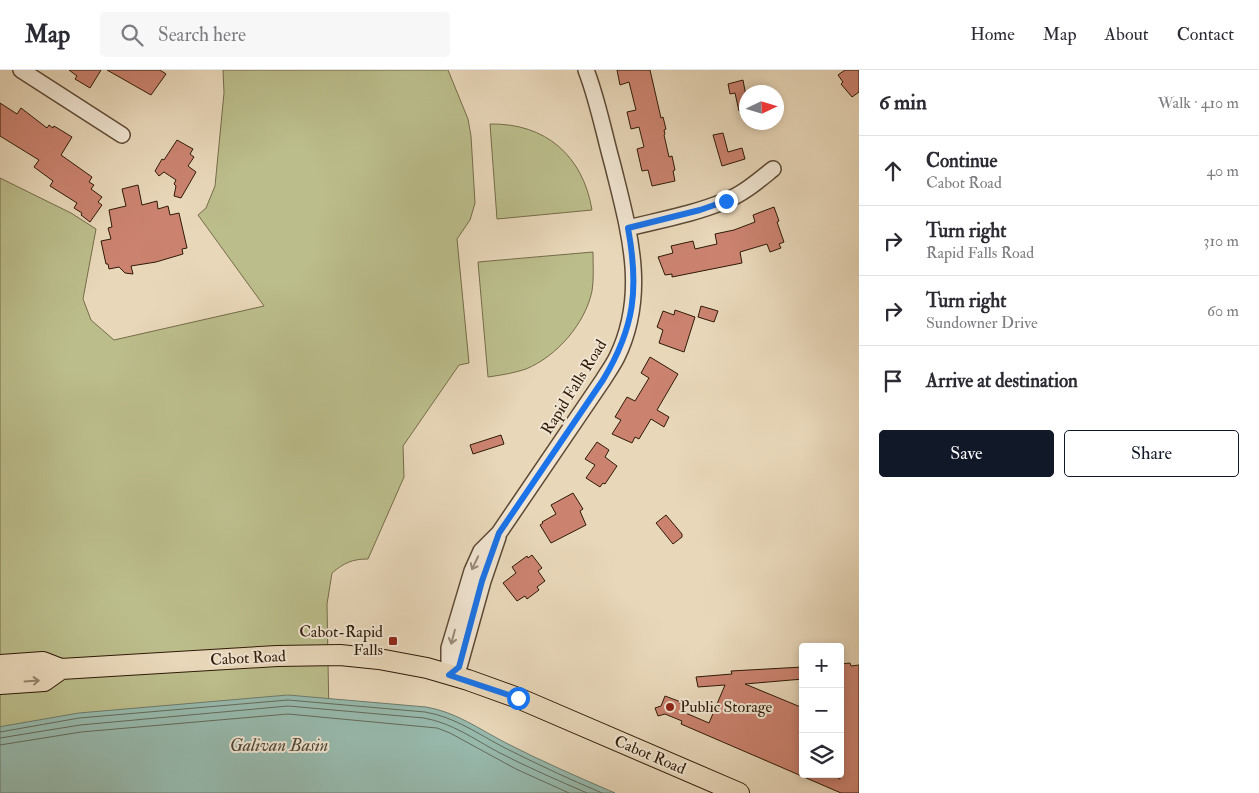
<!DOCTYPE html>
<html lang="en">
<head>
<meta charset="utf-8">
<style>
  :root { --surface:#fff; --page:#f7f7f7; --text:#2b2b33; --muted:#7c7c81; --line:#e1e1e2; --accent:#111827 }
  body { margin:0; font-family:"IM FELL Double Pica",serif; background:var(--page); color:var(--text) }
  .controls { position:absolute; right:15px; bottom:15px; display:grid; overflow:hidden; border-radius:5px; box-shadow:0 2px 8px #0003 }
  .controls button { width:45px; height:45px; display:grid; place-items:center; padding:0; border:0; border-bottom:1px solid var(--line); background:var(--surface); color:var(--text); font:25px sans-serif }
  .compass { position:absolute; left:739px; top:15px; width:45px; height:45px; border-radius:50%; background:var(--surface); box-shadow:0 2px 8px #0003; rotate:86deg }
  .stop { position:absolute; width:15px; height:15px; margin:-11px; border:4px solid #1a73e8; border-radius:50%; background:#fff }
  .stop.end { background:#1a73e8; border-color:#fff; box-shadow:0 1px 5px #0008 }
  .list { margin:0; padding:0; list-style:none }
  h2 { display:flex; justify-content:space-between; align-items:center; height:65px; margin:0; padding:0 20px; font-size:21px }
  h2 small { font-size:16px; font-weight:400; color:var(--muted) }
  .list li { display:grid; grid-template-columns:32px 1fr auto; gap:15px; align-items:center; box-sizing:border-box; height:70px; padding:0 20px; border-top:1px solid var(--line) }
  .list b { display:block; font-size:19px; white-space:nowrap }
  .list p { margin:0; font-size:16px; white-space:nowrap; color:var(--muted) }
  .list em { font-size:16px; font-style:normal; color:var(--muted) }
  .actions { display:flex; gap:10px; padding:15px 20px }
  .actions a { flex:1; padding:11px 0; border:1px solid var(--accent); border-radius:5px; text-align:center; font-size:18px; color:var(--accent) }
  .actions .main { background:var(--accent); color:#fff }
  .icon { flex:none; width:28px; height:28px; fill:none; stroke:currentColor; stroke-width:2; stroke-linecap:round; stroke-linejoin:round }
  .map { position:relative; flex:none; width:859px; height:723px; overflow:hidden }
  header { display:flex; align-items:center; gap:30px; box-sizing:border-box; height:70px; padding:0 25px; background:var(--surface); border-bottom:1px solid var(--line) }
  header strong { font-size:24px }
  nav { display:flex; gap:28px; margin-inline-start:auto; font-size:18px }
  .search { width:350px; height:45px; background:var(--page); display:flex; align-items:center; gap:12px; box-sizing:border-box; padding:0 18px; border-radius:5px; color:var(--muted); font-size:19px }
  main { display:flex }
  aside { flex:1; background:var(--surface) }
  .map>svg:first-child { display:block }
  .green { fill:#bbbd8b; stroke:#756c49 }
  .water { fill:#97baae; stroke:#6d7a6b }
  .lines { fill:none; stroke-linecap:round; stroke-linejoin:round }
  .shore { stroke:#636a5a; stroke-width:1 }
  .building { fill:#cb8370; stroke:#2f1a07 }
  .minor-casing { stroke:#5d4934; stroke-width:18 }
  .major-casing { stroke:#2f1a07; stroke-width:22 }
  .minor { stroke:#f0e5d2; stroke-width:15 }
  .major { stroke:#e8d7b9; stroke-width:20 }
  .oneway { stroke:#998a77 }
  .oneway2 { stroke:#958269 }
  .route { stroke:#1a73e8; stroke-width:6 }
  .poi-dot { fill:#8f2418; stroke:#f0e5d2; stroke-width:2 }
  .labels { text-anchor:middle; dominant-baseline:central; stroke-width:4; stroke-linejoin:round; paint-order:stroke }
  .street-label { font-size:16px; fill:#2f1a07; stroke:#f0e5d2 }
  .poi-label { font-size:16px; fill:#2f1a07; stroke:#f0e5d2; text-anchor:end }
  .water-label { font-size:18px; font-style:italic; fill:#4e4a39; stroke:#f0e5d2 }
</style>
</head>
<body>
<header>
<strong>Map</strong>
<div class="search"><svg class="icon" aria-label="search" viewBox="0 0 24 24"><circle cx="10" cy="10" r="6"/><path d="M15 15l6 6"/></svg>Search here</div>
<nav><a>Home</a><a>Map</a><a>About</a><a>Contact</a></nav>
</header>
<main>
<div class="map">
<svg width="859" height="723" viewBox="0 0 859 723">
  <rect width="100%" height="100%" fill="#e8d7b9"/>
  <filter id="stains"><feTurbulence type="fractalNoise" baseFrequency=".004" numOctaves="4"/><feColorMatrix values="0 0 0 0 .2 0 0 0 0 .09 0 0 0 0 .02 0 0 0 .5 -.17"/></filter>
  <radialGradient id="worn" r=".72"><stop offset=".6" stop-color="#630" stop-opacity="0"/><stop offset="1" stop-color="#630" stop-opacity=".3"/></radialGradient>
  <path class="green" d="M223 0H448L468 49 471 66 475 133 470 150 457 169 469 293 459 295 403 376 404 407 368 489C352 489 344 493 332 503L327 534 329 648 0 723V108L71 143 96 159 83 229 91 250 114 270 264 236 198 145 206 138 215 116 224 23Z
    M490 54C546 53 583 86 592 140L497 149Z
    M593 182C593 195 594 209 592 221 585 254 557 286 526 299 514 303 502 305 488 307L478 192Z"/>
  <path class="water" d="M288 625 426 637C456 642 479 659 506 673 541 691 578 707 615 723H0V657L4 656 79 643Z"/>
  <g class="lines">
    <path class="shore" d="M0 662 79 648 288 630 425 642C455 647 478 664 505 678 537 694 569 709 602 723
      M0 668 80 655 288 636 424 648C452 653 474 669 498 682 527 697 557 710 587 723
      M0 675 81 662 288 644 437 658 450 663 516 699 569 723"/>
  </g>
  <path class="building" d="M69 0H101L90 18 75 9 77 6Z
    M107 0H160L166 4 151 25Z
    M617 0H650L661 48 663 47 666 59 664 60 665 64 664 65 669 87 672 86 675 100 673 101 675 111 652 116 648 100 642 101 637 79 644 77 639 57 631 59 627 42 636 40 629 12 620 15Z
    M845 0H859V22L852 27 841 14 843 12 838 5Z
    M743 10 746 26V39L739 41 735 23 730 24 728 14Z
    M0 33 17 44 21 38 47 58 49 55 53 58 54 56 72 67 61 85 92 107 89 112 94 115 91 119 102 127 98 132 102 135 90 152 81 145 82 143 74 138 77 133 50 116 53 111 34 97 39 90 0 66Z
    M723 63 728 82 742 78 745 89 722 96 713 65Z
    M177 70 193 79 190 84 194 87 188 96 196 102 181 128 174 126 176 116 174 114 176 110 164 102 159 106 155 101 162 89 164 90Z
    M138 115 142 135 157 131 158 139 168 136 170 145 179 143 187 178 182 179 183 184 156 192 131 196 133 204 125 203 119 197 109 199 108 194H106L101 171 111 169 108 158 112 157 109 140 126 136 122 119Z
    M774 137 779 151 777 152 784 172 779 174 781 178 770 182 767 174 740 182 742 193 672 207V204L665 205 658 187 673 183 671 176 693 171 695 179 717 174 715 164 734 160 755 152 753 145Z
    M701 236 718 241 714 252 698 247Z
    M675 240 695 247 684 282 659 273 663 260 657 257 663 241 674 245Z
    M650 287 678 304 657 340 669 347 664 357 651 349 639 369 635 367 632 373 612 364 621 350 615 347 627 327 635 331 649 308 641 303Z
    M501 365 504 374 473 384 470 375Z
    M597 372 609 380 605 387 617 396 605 414 603 413 600 417 586 408 595 395 585 389Z
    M573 423 583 439 580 441 586 455 551 473 540 455 543 453 542 452 556 444 551 435Z
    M666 445 682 464V467L673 474 656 453Z
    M532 485 542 498 538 501 545 511 537 517 539 520 527 529 525 526 517 531 503 513 516 503 512 497 527 486 528 488Z
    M850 593 851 596 859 595V723H841L681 654 682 651 665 644 658 646 655 638 661 636 665 626 681 632 680 634 683 635 681 641 709 653 725 615 698 617 696 607 732 604 731 601 803 597V609L745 614 803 638V704H830L840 709V594Z"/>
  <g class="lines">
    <defs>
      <path id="minor" d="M21 0 122 65
        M628 158C660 150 694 144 725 131 743 124 758 111 773 99
        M449 605V578L472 501 481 481 499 463 603 310C608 302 613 295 617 287 648 223 629 161 613 96 604 64 598 31 586 0
        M449 605 459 597 483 511 498 467"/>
      <path id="major" d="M0 595 43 592 61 599 277 586 340 585 379 589 427 598 468 610 518 628 739 723
        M0 614 44 611 61 599"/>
    </defs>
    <use href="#minor" class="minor-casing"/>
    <use href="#major" class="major-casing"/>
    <use href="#minor" class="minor"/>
    <use href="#major" class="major"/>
  </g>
  <defs><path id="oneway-shaft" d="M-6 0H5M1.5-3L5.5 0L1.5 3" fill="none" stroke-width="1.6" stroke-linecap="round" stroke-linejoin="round" transform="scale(1.25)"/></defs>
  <g class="oneway">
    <use href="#oneway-shaft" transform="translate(475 493) rotate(115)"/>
    <use href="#oneway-shaft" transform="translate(453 567) rotate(105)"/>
  </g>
  <use class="oneway2" href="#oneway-shaft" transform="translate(32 611) rotate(-4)"/>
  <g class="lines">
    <path class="route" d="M518 628 449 605 459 597 482 511 499 463 603 310C635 257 639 218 628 158L700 140 726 131"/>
  </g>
  <g class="poi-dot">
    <rect x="388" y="566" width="10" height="10" rx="2.5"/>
    <circle cx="670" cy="637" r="5"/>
  </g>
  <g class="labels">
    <g class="street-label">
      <text transform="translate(574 317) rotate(-58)">Rapid Falls Road</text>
      <text transform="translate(248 588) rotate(-3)">Cabot Road</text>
      <text transform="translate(650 685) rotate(23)">Cabot Road</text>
    </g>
    <g class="poi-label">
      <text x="383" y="562">Cabot-Rapid<tspan x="383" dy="18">Falls</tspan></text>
      <text x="680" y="637" text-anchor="start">Public Storage</text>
    </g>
    <g class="water-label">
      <text x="279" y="675">Galivan Basin</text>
    </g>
  </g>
  <rect width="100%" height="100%" filter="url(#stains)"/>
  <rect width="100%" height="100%" fill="url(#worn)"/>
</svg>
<div class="controls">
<button>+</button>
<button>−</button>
<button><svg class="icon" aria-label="layers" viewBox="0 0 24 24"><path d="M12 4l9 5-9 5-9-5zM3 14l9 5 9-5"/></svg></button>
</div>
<svg class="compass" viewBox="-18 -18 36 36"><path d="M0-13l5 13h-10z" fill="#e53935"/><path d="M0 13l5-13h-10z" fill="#7c7c81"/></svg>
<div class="stop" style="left:518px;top:628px"></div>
<div class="stop end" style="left:726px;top:131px"></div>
</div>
<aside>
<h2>6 min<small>Walk · 410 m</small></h2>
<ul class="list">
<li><svg class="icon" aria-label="ahead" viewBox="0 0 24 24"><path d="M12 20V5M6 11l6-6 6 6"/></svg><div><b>Continue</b><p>Cabot Road</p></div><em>40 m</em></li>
<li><svg class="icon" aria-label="right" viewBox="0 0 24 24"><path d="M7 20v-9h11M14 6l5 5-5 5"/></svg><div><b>Turn right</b><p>Rapid Falls Road</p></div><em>310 m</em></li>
<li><svg class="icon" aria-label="right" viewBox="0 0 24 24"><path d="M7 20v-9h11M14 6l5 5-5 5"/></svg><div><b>Turn right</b><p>Sundowner Drive</p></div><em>60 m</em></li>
<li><svg class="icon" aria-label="arrive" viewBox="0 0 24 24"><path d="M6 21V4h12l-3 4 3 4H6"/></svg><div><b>Arrive at destination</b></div></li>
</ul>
<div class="actions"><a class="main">Save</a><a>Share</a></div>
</aside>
</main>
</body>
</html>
